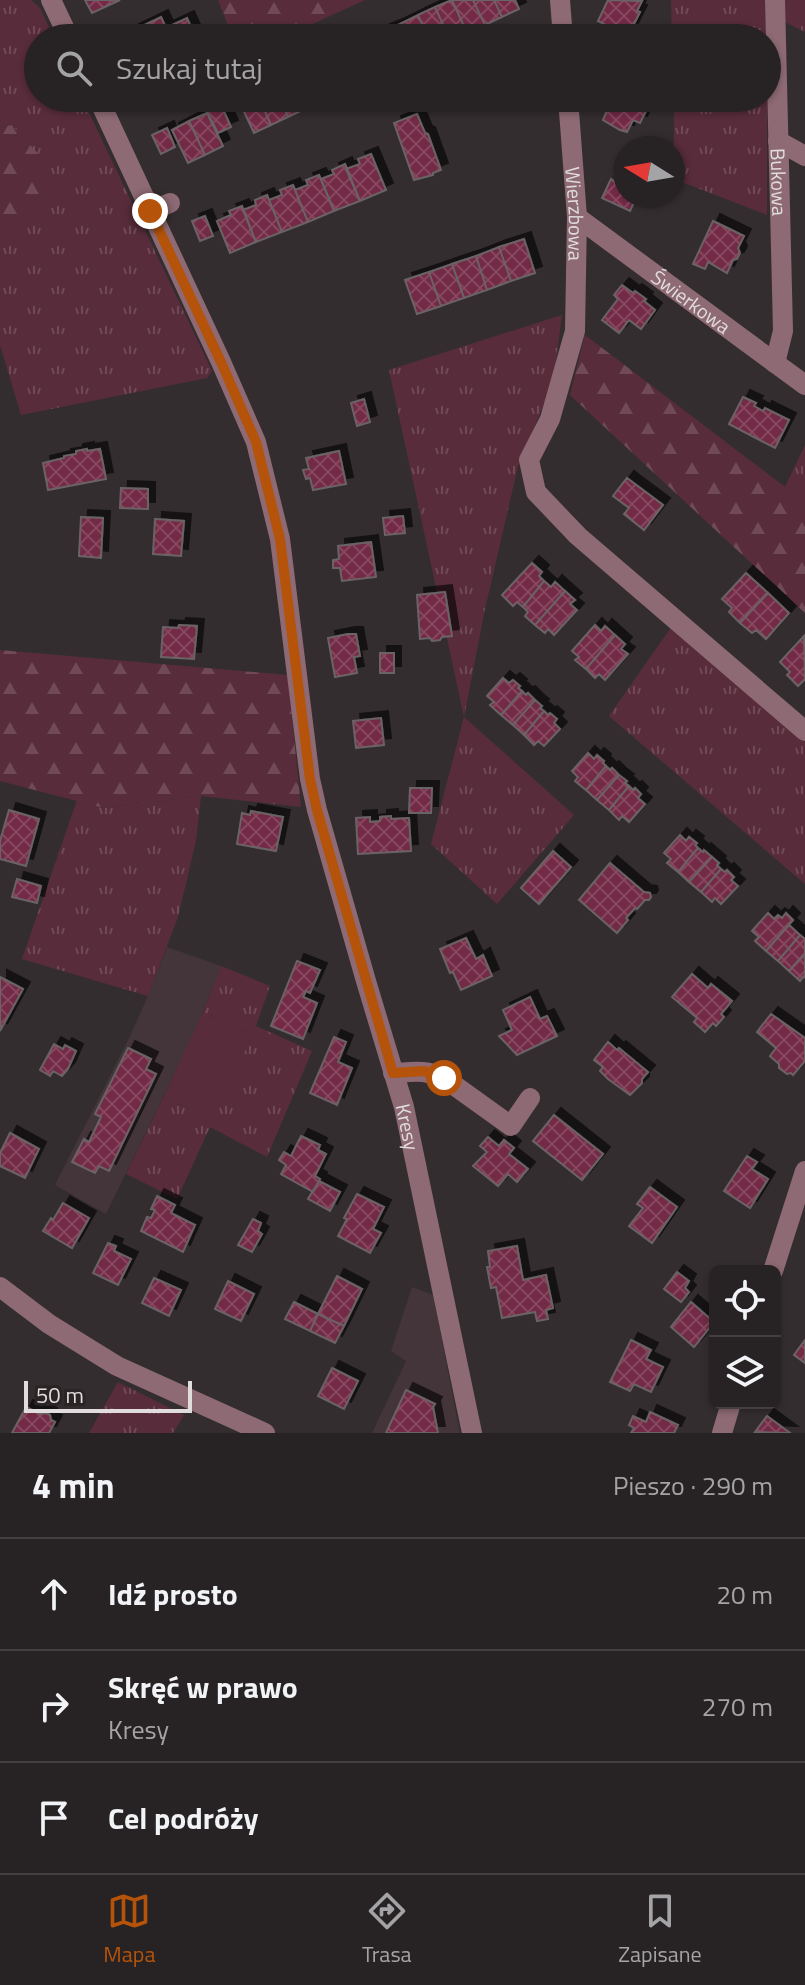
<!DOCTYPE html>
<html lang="pl">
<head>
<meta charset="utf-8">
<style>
  :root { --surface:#272223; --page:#2f2a2b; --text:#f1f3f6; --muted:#a4a4a6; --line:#433f41; --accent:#b45309 }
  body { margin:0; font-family:"Titillium Web",sans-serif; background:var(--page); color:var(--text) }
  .controls { position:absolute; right:24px; bottom:24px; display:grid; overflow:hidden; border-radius:12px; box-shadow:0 2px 6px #0004 }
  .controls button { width:72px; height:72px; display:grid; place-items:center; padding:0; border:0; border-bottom:2px solid var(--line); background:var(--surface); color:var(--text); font:40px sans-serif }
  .compass { position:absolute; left:613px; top:136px; width:72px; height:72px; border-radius:50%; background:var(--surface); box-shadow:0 2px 6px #0004; rotate:281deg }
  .scale { position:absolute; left:24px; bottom:20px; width:168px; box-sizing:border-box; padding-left:8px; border:4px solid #e1dcdd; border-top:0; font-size:22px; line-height:28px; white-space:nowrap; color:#e1dcdd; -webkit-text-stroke:6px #2a2425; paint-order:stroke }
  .stop { position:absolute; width:24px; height:24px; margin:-18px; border:6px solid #b45309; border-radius:50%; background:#fff }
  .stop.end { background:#b45309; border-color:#fff; box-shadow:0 2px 8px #0008 }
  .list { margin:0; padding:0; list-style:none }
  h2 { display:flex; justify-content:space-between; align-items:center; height:104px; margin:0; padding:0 32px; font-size:34px }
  h2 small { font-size:26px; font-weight:400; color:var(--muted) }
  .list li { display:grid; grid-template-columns:52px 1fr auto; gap:24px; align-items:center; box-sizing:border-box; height:112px; padding:0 32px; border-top:2px solid var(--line) }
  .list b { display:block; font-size:30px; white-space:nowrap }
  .list p { margin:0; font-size:26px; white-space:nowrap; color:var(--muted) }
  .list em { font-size:26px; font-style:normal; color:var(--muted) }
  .icon { flex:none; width:44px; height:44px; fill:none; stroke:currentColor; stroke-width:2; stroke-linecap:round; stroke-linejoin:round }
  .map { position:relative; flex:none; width:805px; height:1433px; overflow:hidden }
  .search { position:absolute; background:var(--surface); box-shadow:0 2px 6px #0004; left:24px; right:24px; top:24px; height:88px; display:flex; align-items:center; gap:20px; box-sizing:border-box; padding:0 28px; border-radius:44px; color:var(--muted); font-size:30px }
  .sheet { height:440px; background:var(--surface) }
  nav { display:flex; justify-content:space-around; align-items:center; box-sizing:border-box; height:112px; border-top:2px solid var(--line); background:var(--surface); font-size:22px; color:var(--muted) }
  nav a { display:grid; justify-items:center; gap:4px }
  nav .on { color:var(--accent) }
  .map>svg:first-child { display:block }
  .built { fill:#433539 }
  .grass { fill:url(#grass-tufts) }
  .forest { fill:url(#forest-firs) }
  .garden { fill:#582c3b }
  .building { fill:url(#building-cross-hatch); stroke:#6b6365; stroke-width:2; filter:url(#shadow) }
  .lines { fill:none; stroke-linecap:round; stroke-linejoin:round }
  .minor { stroke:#8d6a74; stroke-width:20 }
  .route { stroke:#b45309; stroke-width:10 }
  .labels { text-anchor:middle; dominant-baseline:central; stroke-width:7; stroke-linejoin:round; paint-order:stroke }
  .street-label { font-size:20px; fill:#e1dcdd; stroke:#2a2425 }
</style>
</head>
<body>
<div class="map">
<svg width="805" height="1433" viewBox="0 0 805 1433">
  <defs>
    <pattern id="grass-tufts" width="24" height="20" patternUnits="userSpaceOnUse" patternTransform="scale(2)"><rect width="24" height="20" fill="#582c3b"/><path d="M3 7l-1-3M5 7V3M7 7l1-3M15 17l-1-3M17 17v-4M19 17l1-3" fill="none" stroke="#704a57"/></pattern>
    <pattern id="forest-firs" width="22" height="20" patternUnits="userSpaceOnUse" patternTransform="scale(2)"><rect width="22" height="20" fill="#582c3b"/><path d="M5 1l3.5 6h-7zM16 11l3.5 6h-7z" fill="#704a57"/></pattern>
    <pattern id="building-cross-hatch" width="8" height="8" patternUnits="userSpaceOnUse" patternTransform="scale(2)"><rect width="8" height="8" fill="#722945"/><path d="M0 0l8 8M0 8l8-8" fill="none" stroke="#86475f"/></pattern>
    <filter id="shadow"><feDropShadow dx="7" dy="-7" stdDeviation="0" flood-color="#0009"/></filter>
  </defs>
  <rect width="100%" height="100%" fill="#342d2f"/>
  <path class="built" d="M167 947 221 966 194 1034 106 1214 55 1185 130 1036 148 996Z
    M412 1287 433 1295 460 1433H372L406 1361 391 1351Z"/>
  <path class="grass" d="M0 0H31L40 8 54 38H38V98H82L212 371 207 378 21 415 0 345V246L44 189 12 125 0 127Z
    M671 0H765L766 38H672Z
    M783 0H805V32L783 21Z
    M767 90V215L674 179V98H767Z
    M562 315 553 382 518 466 485 609 464 717 574 815 497 904 431 844 464 717 389 370Z
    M805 445V509L785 487Z
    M672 626 805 742V884L609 716Z
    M201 796 196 841 178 917 148 996 22 959 77 800 104 808Z
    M221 966 270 986 256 1026 312 1051 267 1157 210 1127 177 1199 126 1174 164 1096 213 1120 252 1035 203 1012Z
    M118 1382 184 1415 173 1433H89Z"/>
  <path class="forest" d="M218 0H365L282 38H233Z
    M12 125 42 158 44 189 0 246V127Z
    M585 335 785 487 805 509V613L570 395Z
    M0 650 288 675 301 807 201 796 104 808 0 781Z"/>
  <path class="garden" d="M203 1012 252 1035 213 1121 164 1096Z"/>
  <path class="building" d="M85 0H120L92 13Z
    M452 0H473L485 25 467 33Z
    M452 0 467 33 457 38H449L435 7Z
    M473 0H494L502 17 485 25Z
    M494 0H515L519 9 502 17Z
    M608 0 642 1 637 11 640 12 628 36 598 21Z
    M435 7 449 38H428L418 15Z
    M418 15 428 38H407L400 24Z
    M161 17 166 28 187 18 196 38H135L132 31Z
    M400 24 407 38H386L383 31Z
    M240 98H259L271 125 254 133 238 99Z
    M259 98H280L288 117 271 125Z
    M280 98H300L305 109 288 117Z
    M300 98H321L322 101 305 109Z
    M612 98H649L645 105 648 107 640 123 633 120 627 132 620 130 603 120Z
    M221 105 231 127 218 133 207 112Z
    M207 113 223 146 205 155 189 121Z
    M417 114 425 133 428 134 441 170 433 173V175L414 180 394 123Z
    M189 121 205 155 188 163 172 130Z
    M167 128 175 147 161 154 152 135Z
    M371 154 386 190 360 201 346 169 360 164 358 159Z
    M619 163 625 166V196H637L630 211 602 198 611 179 614 181 616 176 614 174Z
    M345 164 360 201 334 211 321 179 334 174 332 170Z
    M319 175 334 211 308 222 295 190 308 185 306 180Z
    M293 185 308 222 282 232 269 200 282 195 280 190Z
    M267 195 282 232 256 242 243 210 256 205 255 200Z
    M242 206 256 242 230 253 217 221 231 215 229 211Z
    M205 216 213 236 200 241 192 221Z
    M713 221 744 236 738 248 740 253 737 259 733 260 727 273 708 262 705 269 693 264Z
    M524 239 535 273 511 281 499 247Z
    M499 247 511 281 487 290 476 256Z
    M476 256 487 290 464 298 452 264Z
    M452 264 464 298 441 306 429 272Z
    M429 272 441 306 417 314 405 280Z
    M622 285 633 293 635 291 646 299 644 301 655 310 641 329 629 320 619 333 602 320 618 299 614 295Z
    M743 397 756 403 754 406 763 411 765 408 789 420 775 448 729 424Z
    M364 399 370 422 357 426 351 403Z
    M87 449V451L100 449 106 479 48 490 43 463 64 458V456L76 454V451Z
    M339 451 346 484 313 490 310 478 306 479 303 470 309 469 306 458Z
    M627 478 663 505 644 530 624 514 629 508 613 496Z
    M121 488 148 489V509L120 508Z
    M403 516 405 533 385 535 383 518Z
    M81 517 103 518 101 558 79 556Z
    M155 519 184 521 181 556 153 554Z
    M371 542 376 577 342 581 340 568H333V560L339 559 338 546Z
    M532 563 542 572 539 576 544 581 523 607 517 602 513 606 502 595Z
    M746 573 768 593 740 623 729 612 732 608 722 599Z
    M544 581 551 587 555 582 565 591 535 625 525 616 528 612 523 607Z
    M565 591 575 600 570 604 577 610 554 635 548 629 545 633 535 625Z
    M445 592 452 636 442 637 440 640 432 641 430 638 420 639 417 595Z
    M768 593 789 613 766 639 756 630 752 633 740 623Z
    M179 625 197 626 194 659 161 657 163 627 178 628Z
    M595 625 601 631 605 626 615 635 586 669 575 660 579 657 572 651Z
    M348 634H356L360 656 354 657 357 673 335 677 328 638Z
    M615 635 625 644 621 649 628 654 605 680 599 674 595 678 586 669Z
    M804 636 805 679 798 686 787 675 790 672 780 662Z
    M380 653H394V673H380Z
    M503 678 509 683 513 680 520 686 518 688 522 691 501 715 490 705 494 702 487 696Z
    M522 691 526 695 528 693 535 700 513 725 501 715Z
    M535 700 542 706 540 708 544 711 524 735 513 725Z
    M544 711 548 715 550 713 557 719 554 723 560 729 544 746 538 741 534 745 524 735Z
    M381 718 384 745 356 748 353 721Z
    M588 753 594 759 597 755 604 761 603 763 606 766 586 790 575 781 578 777 572 771Z
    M606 766 610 770 612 768 619 775 597 800 586 790Z
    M619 775 627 781 625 783 629 786 609 810 597 800Z
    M629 786 633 790 635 788 641 794 638 798 645 804 629 822 622 816 619 820 609 810Z
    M410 788H432L431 813H409Z
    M9 810 39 819 26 866 0 859V841Z
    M251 811 283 817 276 851 237 844 242 813 250 815Z
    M391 816V819L409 818 411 851 358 854 356 818 370 817V822L380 821V817Z
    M680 835 686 841 689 837 697 843 695 845 698 848 678 872 667 863 671 859 664 853Z
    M698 848 703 852 704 850 712 857 689 882 678 872Z
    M553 851 571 867 539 904 521 888Z
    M712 857 719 863 717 865 721 869 701 892 689 882Z
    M610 863 644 892 650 893 651 897 649 900H645L637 909 635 908 626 918 628 920 617 933 579 900Z
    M721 869 725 872 727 870 734 877 731 880 738 886 721 904 715 898 712 902 701 892Z
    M17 879 41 886 37 903 12 897Z
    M768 913 774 919 778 915 782 918 786 913 793 920 766 951 755 941 759 937 752 931Z
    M789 925 800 935 778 961 766 951Z
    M800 935 805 939V953L789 971 778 961Z
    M466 938 476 959 483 955 492 976 461 990 453 972 450 973 440 949Z
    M805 953V978L804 976 800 981 789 971Z
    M297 961 320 970 310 993 306 991 303 997 317 1003 303 1039 271 1026Z
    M692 974 708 988 711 984 732 1001 721 1014 724 1017 716 1026 713 1023 705 1032 694 1022 697 1018 672 997Z
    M0 977 23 989 0 1031Z
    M530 997 540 1019 547 1016 557 1036 517 1055 499 1036 512 1030 503 1010Z
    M771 1014 805 1038V1061L793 1075 791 1073 787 1074 779 1068V1064L770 1056 776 1048 757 1032Z
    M334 1037 346 1042 338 1062 352 1068 337 1105 310 1093Z
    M608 1042 617 1050 619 1048 648 1072 642 1079V1083L630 1095 608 1079 600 1071 603 1067 594 1060Z
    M54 1044 63 1049 65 1045 76 1051 68 1069 62 1076 53 1071 50 1076 40 1070Z
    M128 1048 151 1059 146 1069 156 1074 109 1171 99 1166 95 1173 72 1162 84 1139 89 1142 101 1117 95 1114Z
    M554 1115 603 1154 582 1180 533 1141Z
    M10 1133 39 1149 25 1178 0 1166V1153Z
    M301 1136 320 1145 318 1150 326 1154 315 1176 320 1179 313 1192 281 1174 286 1165 279 1160 284 1152 291 1156Z
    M488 1137 499 1146 504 1140 514 1148 509 1154 528 1169 517 1182 508 1174 498 1186 473 1166 487 1152 480 1146Z
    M747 1156 757 1162 752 1169 768 1179 750 1208 724 1191Z
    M319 1181 340 1192 330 1211 308 1199Z
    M650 1187 677 1207 652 1243 629 1226 643 1208 637 1204Z
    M357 1194 384 1207 373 1229 381 1233 370 1253 338 1236 347 1219 344 1218Z
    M157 1196 175 1205 171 1213 195 1225 183 1252 141 1231 147 1217 151 1218 155 1210 151 1209Z
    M63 1203 89 1218 72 1248 43 1231 51 1218 53 1220Z
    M253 1219 261 1223 258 1231 262 1234 252 1252 238 1245Z
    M108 1243 116 1246 114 1251 131 1259 118 1285 93 1273Z
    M517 1246 523 1280 546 1275 553 1308 546 1310 548 1319 537 1321 535 1312 502 1318 496 1287 491 1288 487 1267H490L488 1251Z
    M677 1272 689 1281 685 1288 689 1292 681 1302 664 1289Z
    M337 1276 362 1289 344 1326 318 1314Z
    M154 1278 181 1290 169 1316 142 1303Z
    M228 1281 254 1294 241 1321 215 1309Z
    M294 1302 318 1314 310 1331 285 1319Z
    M691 1302 714 1322 694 1347 671 1327Z
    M318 1314 344 1326 335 1343 310 1331Z
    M631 1340 651 1350 646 1359 663 1367 651 1392 634 1384 630 1391 610 1382Z
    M805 1340V1363L794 1355Z
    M332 1368 358 1381 344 1409 318 1396Z
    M406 1390 435 1404 433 1407 438 1433H386Z
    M26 1407 40 1414 46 1413 50 1415 51 1420 55 1422 49 1433H12Z
    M650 1412 678 1425 674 1433H631L634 1428 629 1425 633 1416 646 1422Z
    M767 1416 790 1433 755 1432Z"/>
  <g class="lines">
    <g class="minor">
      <path d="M51 0 69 38"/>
      <path d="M560 0 563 38"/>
      <path id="s1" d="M775 0 783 331 775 363"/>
      <path id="s2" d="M98 98 221 362 256 442 280 539 310 779 317 810 366 981 404 1107 472 1433"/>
      <path id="s3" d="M568 98 577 217 575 331 550 419 529 460 536 492 578 536 805 731"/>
      <path d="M778 141 805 156"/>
      <path d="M150 211 170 203"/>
      <path id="s4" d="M577 217 805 385"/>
      <path d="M393 1073C413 1072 425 1069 444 1078L511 1126 530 1098"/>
      <path d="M773 1271 805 1171"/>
      <path d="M0 1287 49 1324 117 1366 265 1433"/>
      <path d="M722 1433 731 1403"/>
    </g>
  </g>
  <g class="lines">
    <path class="route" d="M150 211 221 362 256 442 280 539 310 779 317 810 393 1073 424 1071 444 1078"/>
  </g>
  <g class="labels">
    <g class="street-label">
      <text stroke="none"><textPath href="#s1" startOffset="182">Bukowa</textPath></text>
      <text stroke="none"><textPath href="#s3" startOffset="116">Wierzbowa</textPath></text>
      <text stroke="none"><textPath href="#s4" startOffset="142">Świerkowa</textPath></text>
      <text stroke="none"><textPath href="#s2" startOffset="1082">Kresy</textPath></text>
    </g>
  </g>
</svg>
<div class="controls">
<button><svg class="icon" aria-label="locate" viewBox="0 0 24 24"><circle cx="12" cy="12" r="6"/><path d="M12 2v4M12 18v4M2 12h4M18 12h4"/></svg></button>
<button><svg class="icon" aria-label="layers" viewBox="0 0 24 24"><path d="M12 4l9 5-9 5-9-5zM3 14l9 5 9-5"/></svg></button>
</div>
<svg class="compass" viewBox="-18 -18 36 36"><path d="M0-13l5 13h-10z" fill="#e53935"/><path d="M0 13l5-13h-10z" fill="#a4a4a6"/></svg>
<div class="scale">50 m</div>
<div class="stop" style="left:444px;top:1078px"></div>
<div class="stop end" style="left:150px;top:211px"></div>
<div class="search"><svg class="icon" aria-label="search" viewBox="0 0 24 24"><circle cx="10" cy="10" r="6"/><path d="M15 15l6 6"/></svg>Szukaj tutaj</div>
</div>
<section class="sheet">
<h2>4 min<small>Pieszo · 290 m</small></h2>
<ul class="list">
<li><svg class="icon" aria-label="ahead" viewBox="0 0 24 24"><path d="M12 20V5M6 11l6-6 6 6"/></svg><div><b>Idź prosto</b></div><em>20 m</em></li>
<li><svg class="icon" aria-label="right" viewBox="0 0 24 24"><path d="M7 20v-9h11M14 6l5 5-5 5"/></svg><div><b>Skręć w prawo</b><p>Kresy</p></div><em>270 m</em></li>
<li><svg class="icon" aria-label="arrive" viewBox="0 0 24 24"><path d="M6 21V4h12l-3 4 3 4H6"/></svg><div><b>Cel podróży</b></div></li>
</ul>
</section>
<nav>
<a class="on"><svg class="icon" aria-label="map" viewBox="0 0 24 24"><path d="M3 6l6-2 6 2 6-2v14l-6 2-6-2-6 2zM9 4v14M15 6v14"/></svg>Mapa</a>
<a><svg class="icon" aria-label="directions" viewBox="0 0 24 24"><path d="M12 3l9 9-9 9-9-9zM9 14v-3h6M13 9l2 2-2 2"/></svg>Trasa</a>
<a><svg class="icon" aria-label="saved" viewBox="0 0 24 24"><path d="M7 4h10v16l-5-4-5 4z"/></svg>Zapisane</a>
</nav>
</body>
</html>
